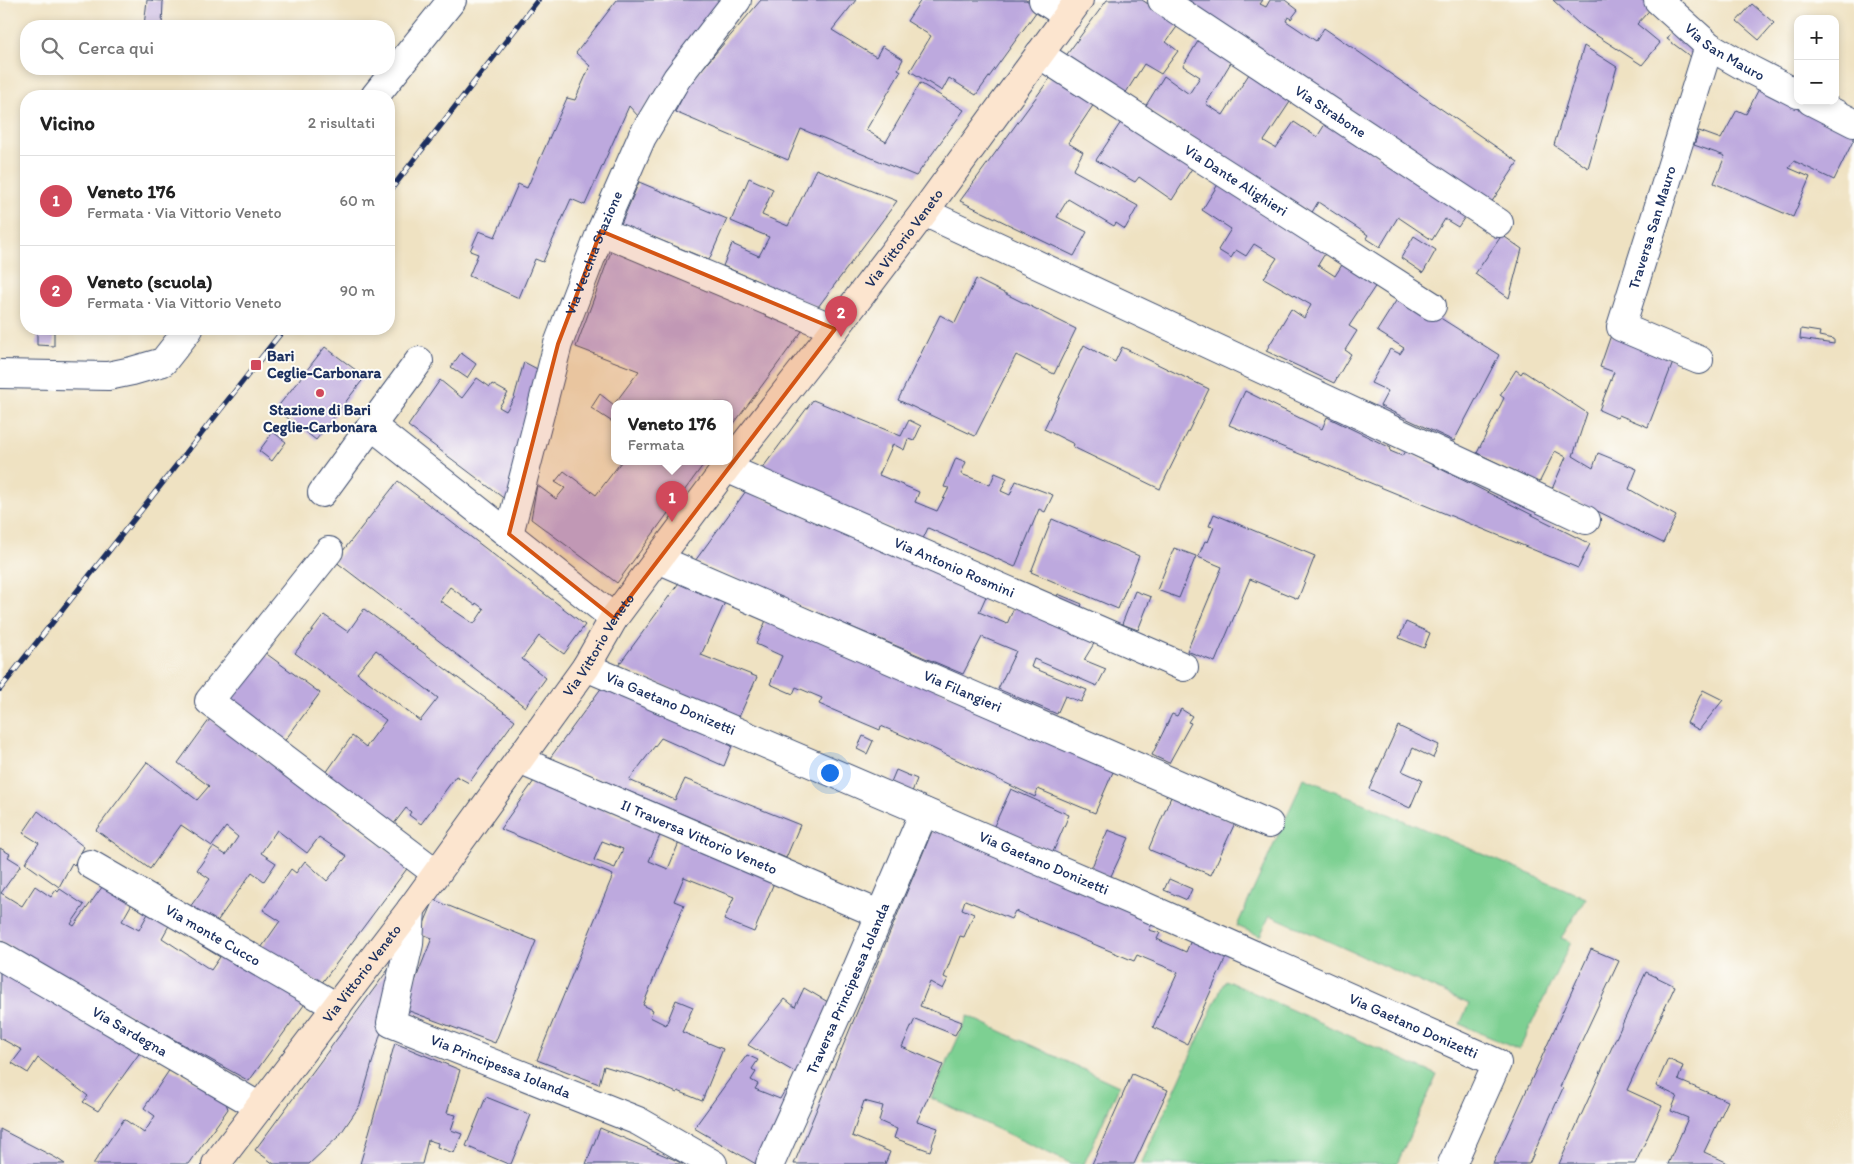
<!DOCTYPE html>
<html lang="it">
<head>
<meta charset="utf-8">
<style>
  :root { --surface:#fff; --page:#f2f2f2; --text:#222; --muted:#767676; --line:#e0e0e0; --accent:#d1495b }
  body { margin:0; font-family:Itim,sans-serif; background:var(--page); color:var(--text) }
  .controls { position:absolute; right:15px; top:15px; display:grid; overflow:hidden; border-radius:10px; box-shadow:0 2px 8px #0003 }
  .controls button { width:45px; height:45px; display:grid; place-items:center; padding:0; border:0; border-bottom:1px solid var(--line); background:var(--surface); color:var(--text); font:25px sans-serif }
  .you { position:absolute; left:829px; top:772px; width:18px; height:18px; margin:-12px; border:4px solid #fff; border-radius:50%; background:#1a73e8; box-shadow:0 0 0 8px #1a73e833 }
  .badge { display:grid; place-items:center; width:32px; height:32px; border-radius:50%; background:var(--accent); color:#fff; font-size:16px; font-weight:700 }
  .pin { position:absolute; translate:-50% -41px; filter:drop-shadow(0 1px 2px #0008) }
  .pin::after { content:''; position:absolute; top:26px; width:18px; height:15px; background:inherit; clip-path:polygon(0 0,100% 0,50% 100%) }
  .popup { position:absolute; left:611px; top:400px; width:122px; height:65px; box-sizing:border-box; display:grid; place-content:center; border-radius:10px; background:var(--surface); filter:drop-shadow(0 1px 4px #0005); font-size:16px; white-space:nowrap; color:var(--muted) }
  .popup b { font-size:19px; color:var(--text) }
  .popup::after { content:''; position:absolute; left:50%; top:100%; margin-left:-10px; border:10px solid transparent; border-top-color:var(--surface) }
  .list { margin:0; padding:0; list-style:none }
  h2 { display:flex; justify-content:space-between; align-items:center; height:65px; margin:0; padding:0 20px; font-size:21px }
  h2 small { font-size:16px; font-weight:400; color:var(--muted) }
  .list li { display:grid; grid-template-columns:32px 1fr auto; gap:15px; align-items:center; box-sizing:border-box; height:90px; padding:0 20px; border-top:1px solid var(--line) }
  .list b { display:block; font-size:19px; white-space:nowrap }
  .list p { margin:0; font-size:16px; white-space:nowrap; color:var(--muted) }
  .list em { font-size:16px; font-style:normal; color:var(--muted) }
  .icon { flex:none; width:28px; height:28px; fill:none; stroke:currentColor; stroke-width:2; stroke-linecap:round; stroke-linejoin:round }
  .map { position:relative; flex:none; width:1854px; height:1164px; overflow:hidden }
  .search { position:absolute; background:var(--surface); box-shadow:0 2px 8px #0003; left:20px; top:20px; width:375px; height:55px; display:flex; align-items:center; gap:12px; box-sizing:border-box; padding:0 18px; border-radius:20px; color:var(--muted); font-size:19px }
  .panel { position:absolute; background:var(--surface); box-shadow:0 2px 8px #0003; left:20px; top:90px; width:375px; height:245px; border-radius:20px }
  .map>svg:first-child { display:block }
  .green { fill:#7dd092; stroke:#4c8078 }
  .building { fill:#bda9de; fill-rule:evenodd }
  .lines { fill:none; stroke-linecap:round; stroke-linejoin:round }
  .street-casing { stroke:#3b4a6d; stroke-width:30 }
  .secondary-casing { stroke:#3b4a6d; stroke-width:30 }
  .street { stroke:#fff; stroke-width:28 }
  .secondary { stroke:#fce5cf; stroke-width:28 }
  .rail-casing { stroke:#1b2f5e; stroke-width:5.5 }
  .rail { stroke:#fdfcf7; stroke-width:4; stroke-dasharray:11; stroke-linecap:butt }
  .marked { fill:#d45514; fill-opacity:0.2; stroke:#d45514; stroke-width:4; stroke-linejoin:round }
  .poi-dot { fill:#d1495b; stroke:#fdfcf7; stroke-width:2 }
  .labels { text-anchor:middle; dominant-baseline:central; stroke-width:4; stroke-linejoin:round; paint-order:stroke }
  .street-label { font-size:15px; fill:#1b2f5e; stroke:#fdfcf7 }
  .poi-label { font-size:15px; font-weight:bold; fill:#1b2f5e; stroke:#fdfcf7; text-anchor:start }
</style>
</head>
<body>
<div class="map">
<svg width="1854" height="1164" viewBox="0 0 1854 1164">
  <rect width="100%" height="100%" fill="#fdfcf7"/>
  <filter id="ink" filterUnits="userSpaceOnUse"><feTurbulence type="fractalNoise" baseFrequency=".02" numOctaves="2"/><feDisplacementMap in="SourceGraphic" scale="10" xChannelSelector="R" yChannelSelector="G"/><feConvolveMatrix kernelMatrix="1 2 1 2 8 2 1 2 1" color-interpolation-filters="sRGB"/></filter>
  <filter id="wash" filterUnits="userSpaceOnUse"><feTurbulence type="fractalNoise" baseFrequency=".0096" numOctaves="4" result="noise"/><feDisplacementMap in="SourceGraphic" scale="20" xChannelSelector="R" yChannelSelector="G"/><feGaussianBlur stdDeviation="1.12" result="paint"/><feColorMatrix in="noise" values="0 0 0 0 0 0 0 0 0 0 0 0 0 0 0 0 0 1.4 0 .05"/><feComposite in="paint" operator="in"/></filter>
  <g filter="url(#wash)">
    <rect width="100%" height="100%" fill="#efe2c2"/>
    <path class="green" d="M1304 778 1586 898 1561 938 1571 942 1519 1050 1460 1024 1469 1004 1270 915 1260 936 1237 926Z
      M1225 980 1437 1075 1397 1164H1141Z
      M968 1016 1119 1086 1084 1164H1072L931 1098Z"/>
    <g id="blocks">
      <path class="building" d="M147 0 163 1 162 26H144Z
        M617 0H726L638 116 629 106 585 205 571 199 543 262 535 259 519 298 469 276 478 254 470 251 479 231 495 237 518 184 527 188 567 98 575 100 590 66 576 53Z
        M761 0H856L832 30 876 57 882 46 903 59 898 69 901 71 866 130 886 142 920 83 964 110 916 176 801 129 788 160 675 112 690 83Z
        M921 0H1026L1039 8 976 95 949 78 942 91 910 71 931 36 907 21Z
        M1107 0H1142L1179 24 1166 42 1178 51 1161 74 1144 64 1125 94 1109 82 1108 84 1065 57Z
        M1184 0H1263L1260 4 1266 7 1270 0H1285L1298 10 1291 19 1288 17 1286 21 1316 41 1324 28 1518 162 1491 203Z
        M1553 0H1653L1656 3 1637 24 1660 43 1642 65 1579 24Z
        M1752 4 1774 23 1759 40 1737 21Z
        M1678 22 1700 42 1695 60 1667 39Z
        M1200 38 1233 59 1206 104 1223 115 1251 71 1292 99 1264 141 1276 148 1294 122 1317 137 1327 121 1467 214 1458 227 1445 219 1432 240 1398 217 1380 247 1366 238 1368 235 1318 202 1311 214 1145 107 1164 76 1189 94 1200 77 1183 66Z
        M1584 46 1617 67 1588 168 1554 145Z
        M1056 70 1098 98 1068 143 1083 152 1073 170 1138 206 1125 229 1116 223 1114 226 1068 199 1057 217 1087 232 1074 256 960 201Z
        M1761 85 1854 128V139L1834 180 1794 161 1789 168 1810 177 1793 217 1714 183 1725 156 1694 145 1699 131 1721 139 1737 110 1746 114Z
        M1125 116 1196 162 1172 200 1139 177 1135 182 1096 160Z
        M816 169 897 201 818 307 723 266 732 244 759 256 769 237 731 221 749 178 773 189 762 215 788 226Z
        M1222 178 1329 247 1318 265 1335 276 1347 257 1380 279 1349 326 1357 331 1345 350 1351 354 1334 383 1266 351 1291 309 1304 318 1311 305 1264 278 1277 258 1254 244 1246 256 1236 250 1231 258 1218 250 1231 229 1202 210Z
        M639 182 727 219 709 260 621 224Z
        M1502 235 1522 249 1509 298 1475 274Z
        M1414 236 1436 250 1423 273 1401 258Z
        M612 249 805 327 730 429 729 403H615L639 371 576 347Z
        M976 279 1076 329 1054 374 1016 355 975 436 898 400 940 315 955 323Z
        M1401 293 1499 355 1454 441 1380 406 1388 391 1371 383 1390 349 1400 354 1404 348 1377 331Z
        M1801 329 1820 332 1819 336 1834 339V344L1800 339Z
        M37 331 54 332V346L37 345Z
        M1611 335 1674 360 1648 427 1619 415 1617 418 1599 410 1614 372 1600 367Z
        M1084 345 1115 362 1122 347 1209 389 1160 489 1073 447 1074 444 1044 429Z
        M325 347 365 377 316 440 276 409Z
        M461 353 476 364 467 378 451 367Z
        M524 362 539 370 514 506 408 426 440 380 462 398 477 378 490 387 492 384 508 393 499 407 506 411 514 398Z
        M1516 370 1521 374 1523 371 1587 413 1573 456 1593 468 1598 453 1637 469 1629 489 1676 516 1663 543 1552 489 1566 457 1555 451 1539 483 1477 453 1504 398 1500 395Z
        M1245 391 1322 429 1327 417 1391 448 1390 451 1402 456 1405 451 1590 544 1578 568 1229 425Z
        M600 394 614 405V423L591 408Z
        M813 400 901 436 909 420 921 426 914 441 908 439 904 450 893 444 879 475 919 492 915 502 937 511 949 488 944 487 956 458 966 462 961 474 990 485 995 473 1007 478 1001 491 1010 495 1016 481 1053 495 1045 512 1039 509 1015 567 928 528 922 541 758 474Z
        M273 432 286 442 272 461 259 451Z
        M619 461H706L617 583 531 519 537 485 556 499 565 488 555 482 564 471 596 495 621 462Z
        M398 481 585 625 564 654 539 636 522 659 546 678 525 707 335 561ZM450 587 475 605 476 603 484 609 474 624 440 601Z
        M746 491 988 592 979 612 1007 624 1016 603 1098 637 1084 660 1106 669 1097 686 1034 659 1031 667 1087 690 1081 702 1065 696 1057 714 998 689 1016 651 982 637 963 674 695 561Z
        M1214 514 1315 556 1298 599 1250 579 1215 662 1187 651 1222 567 1198 557 1205 541 1208 542 1214 527 1209 526Z
        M1052 519 1139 556 1118 609 1031 572Z
        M1174 548 1196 556 1179 598 1157 590Z
        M681 580 726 600 701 655 757 677 739 717 618 666Z
        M1135 591 1151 597 1138 630 1122 624Z
        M1058 594 1082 604 1081 607 1056 598Z
        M364 609 515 720 469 783 456 776 421 824 409 815 411 812 406 808 393 825 326 773 352 736 366 747 386 720 295 653 324 615 348 632ZM376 650 438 698 420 721 357 673Z
        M767 618 1124 767 1120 775 1113 772 1095 813 1038 789 1035 797 932 748 881 726 880 730 819 704 822 698 796 687 793 694 770 684 782 656 756 644Z
        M1406 622 1430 633 1424 648 1399 638Z
        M264 652 320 693 283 743 226 701Z
        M605 683 729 737 727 744 732 746 724 766 661 738 629 780 675 800 685 779 800 825 786 858 550 758Z
        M1703 690 1723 700 1699 730 1687 723Z
        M1181 709 1192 716 1188 722 1191 723 1169 763 1152 755 1172 714 1177 716Z
        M210 719 409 866 321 984 259 951 280 921 263 910 291 869 296 873 305 861 327 881 347 856 319 837 307 853 277 830 261 853 276 863 264 881 252 872 216 923 190 907 210 879 197 870 213 847 226 855 238 837 226 827 212 846 181 825 150 869 96 830 147 762 197 800 209 786 178 763Z
        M1398 726 1439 745 1433 758 1413 748 1402 771 1422 780 1410 808 1369 789Z
        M863 736 873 741 867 754 857 749Z
        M896 770 917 779 912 792 891 782Z
        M534 781 661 833 649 861 668 869 680 840 775 880 754 932 724 920 734 897 684 877 674 901 684 905 643 1005 653 1010 650 1017 666 1025 676 1000 693 1007 682 1032 723 1049 702 1101 678 1091 677 1093 643 1078 604 1066 599 1084 537 1060 613 875 500 829ZM602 841 623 849 615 868 594 860Z
        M1011 789 1069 815 1053 852 993 828Z
        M1171 797H1172L1235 823 1211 875 1150 850 1149 848Z
        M38 811 84 847 74 865 72 863 59 887 25 863 39 843 23 833Z
        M935 824 1153 922 1149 930 1160 933 1157 939 1186 952 1192 938 1228 953 1187 1044 1153 1027 1178 972 1137 955 1134 961 1015 911 1011 919 965 900 962 909 974 914 964 937 960 936 944 977 948 979 943 989 930 982 920 1006 962 1022 955 1035 915 1019 902 1047 943 1065 917 1121 938 1128 930 1151 894 1138 897 1129 879 1121 883 1106 864 1101 852 1136 890 1152 885 1164H794Z
        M1108 830 1129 838 1110 878 1091 869Z
        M0 848 10 854 8 857 21 865 1 893 22 906 35 886 51 897 56 890 58 892 60 889 84 905 71 924 74 926 105 883 134 900 122 921 139 930 150 910 171 922 162 938 211 970 220 957 202 946 205 942 307 1001 249 1081 92 994 0 940Z
        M1169 879 1192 889 1187 900 1164 890Z
        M434 900 536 941 495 1043 404 1009 432 938 420 933Z
        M1591 949 1619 961 1560 1087 1563 1088 1529 1164H1493Z
        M399 955 389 1004 360 1105 339 1136 309 1164H274L255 1150Z
        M0 969 141 1051 98 1111 83 1102 88 1096 38 1058 28 1073 12 1063 22 1050 0 1038Z
        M1646 972 1675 986 1627 1090 1662 1106 1635 1164H1559Z
        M804 988 833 1005 803 1077 748 1045 785 999 795 1007Z
        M395 1043 460 1070 447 1113 456 1115 451 1130 462 1134 454 1153 437 1147 438 1143 428 1140 422 1164H360Z
        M747 1055 758 1060 752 1069 756 1072 751 1080 758 1084 755 1089 780 1099 785 1090 795 1097 766 1164H756L694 1128Z
        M1668 1059 1683 1066 1678 1080 1728 1101 1704 1152 1726 1162V1164H1668L1688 1118 1671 1111 1677 1096 1656 1086Z
        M170 1069 224 1097 228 1109 189 1164H93L124 1119 144 1133 155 1116 144 1108Z
        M1132 1074 1168 1090 1134 1164H1092Z
        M486 1097 531 1115 511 1164H508L466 1146Z
        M600 1128 673 1159 683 1164H586Z
        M0 1129 56 1158 65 1164H0Z"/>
    </g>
  </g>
  <g filter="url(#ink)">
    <use href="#blocks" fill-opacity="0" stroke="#3b4a6d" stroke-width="1"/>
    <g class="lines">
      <defs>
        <g id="street">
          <path d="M1043 0 1068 16"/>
          <path id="s1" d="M1162 0 1499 223"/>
          <path id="s2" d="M1658 0 1709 46 1749 69 1798 94"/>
          <path id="s3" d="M1039 54 1432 306"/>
          <path d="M375 96 452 0"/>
          <path d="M1811 101 1854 123"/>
          <path d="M924 212 1586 520"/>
          <path d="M601 231 835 329"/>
          <path id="s4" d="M1699 360 1621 327 1709 46"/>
          <path d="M0 374 108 376 132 371 163 362 189 329"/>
          <path d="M372 426 614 618"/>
          <path id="s5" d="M726 468 1184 667"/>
          <path d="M322 493 419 361"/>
          <path id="s6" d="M509 534 558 344 601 231 642 137 677 78 737 0"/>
          <path d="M329 551 209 701 436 873"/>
          <path id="s7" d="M658 559 1269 824"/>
          <path id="s8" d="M586 667 1142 905 1497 1063 1452 1164"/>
          <path id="s9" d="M519 760 879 914"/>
          <path id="s10" d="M90 864 337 1007"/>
          <path id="s11" d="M411 909 409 944 391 1023 638 1121 713 1164"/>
          <path id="s12" d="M0 956 260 1107"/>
          <path id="s13" d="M770 1164 851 983 924 812"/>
        </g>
        <g id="secondary">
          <path id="s14" d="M216 1164 411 909 586 667 614 618 726 468 835 329 924 212 1079 0"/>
        </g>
      </defs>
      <use href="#street" class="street-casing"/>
      <use href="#secondary" class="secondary-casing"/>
      <use href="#street" class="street"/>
      <use href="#secondary" class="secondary"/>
      <defs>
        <path id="rail" d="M389 192 538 0
          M0 689 284 329"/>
      </defs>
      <use href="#rail" class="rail-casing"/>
      <use href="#rail" class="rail"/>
    </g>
  </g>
  <path class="marked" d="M601 231 835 329 614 618 509 534 558 344Z"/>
  <g class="poi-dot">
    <rect x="250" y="359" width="12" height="12" rx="2.5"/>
    <circle cx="320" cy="393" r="5"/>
  </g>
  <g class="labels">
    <g class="street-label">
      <text stroke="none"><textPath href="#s2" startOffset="85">Via San Mauro</textPath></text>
      <text stroke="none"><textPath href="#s1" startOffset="202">Via Strabone</textPath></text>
      <text stroke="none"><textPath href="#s3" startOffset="234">Via Dante Alighieri</textPath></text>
      <text stroke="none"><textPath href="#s4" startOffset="189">Traversa San Mauro</textPath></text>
      <text stroke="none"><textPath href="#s14" startOffset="1154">Via Vittorio Veneto</textPath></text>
      <text stroke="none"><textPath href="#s6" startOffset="294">Via Vecchia Stazione</textPath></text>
      <text stroke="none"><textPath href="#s5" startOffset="249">Via Antonio Rosmini</textPath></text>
      <text stroke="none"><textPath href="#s14" startOffset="645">Via Vittorio Veneto</textPath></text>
      <text stroke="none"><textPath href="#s7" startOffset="332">Via Filangieri</textPath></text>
      <text stroke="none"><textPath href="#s8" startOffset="92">Via Gaetano Donizetti</textPath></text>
      <text stroke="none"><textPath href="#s9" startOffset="196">II Traversa Vittorio Veneto</textPath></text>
      <text stroke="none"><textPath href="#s8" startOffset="498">Via Gaetano Donizetti</textPath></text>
      <text stroke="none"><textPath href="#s10" startOffset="142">Via monte Cucco</textPath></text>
      <text stroke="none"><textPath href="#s14" startOffset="240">Via Vittorio Veneto</textPath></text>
      <text stroke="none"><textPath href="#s13" startOffset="192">Traversa Principessa Iolanda</textPath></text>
      <text stroke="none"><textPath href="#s8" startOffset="902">Via Gaetano Donizetti</textPath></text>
      <text stroke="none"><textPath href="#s12" startOffset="150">Via Sardegna</textPath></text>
      <text stroke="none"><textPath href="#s11" startOffset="234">Via Principessa Iolanda</textPath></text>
    </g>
    <g class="poi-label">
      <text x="267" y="356">Bari<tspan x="267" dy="17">Ceglie-Carbonara</tspan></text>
      <text x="320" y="410" text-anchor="middle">Stazione di Bari<tspan x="320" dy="17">Ceglie-Carbonara</tspan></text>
    </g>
  </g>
</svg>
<div class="controls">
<button>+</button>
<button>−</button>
</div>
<div class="you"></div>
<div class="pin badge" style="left:672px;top:522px">1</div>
<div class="popup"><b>Veneto 176</b>Fermata</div>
<div class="pin badge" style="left:841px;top:337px">2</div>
<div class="search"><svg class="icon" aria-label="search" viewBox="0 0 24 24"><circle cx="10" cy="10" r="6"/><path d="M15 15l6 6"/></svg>Cerca qui</div>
<section class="panel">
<h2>Vicino<small>2 risultati</small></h2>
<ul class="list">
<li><span class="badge">1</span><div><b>Veneto 176</b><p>Fermata · Via Vittorio Veneto</p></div><em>60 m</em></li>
<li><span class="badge">2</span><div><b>Veneto (scuola)</b><p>Fermata · Via Vittorio Veneto</p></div><em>90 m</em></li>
</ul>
</section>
</div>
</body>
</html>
